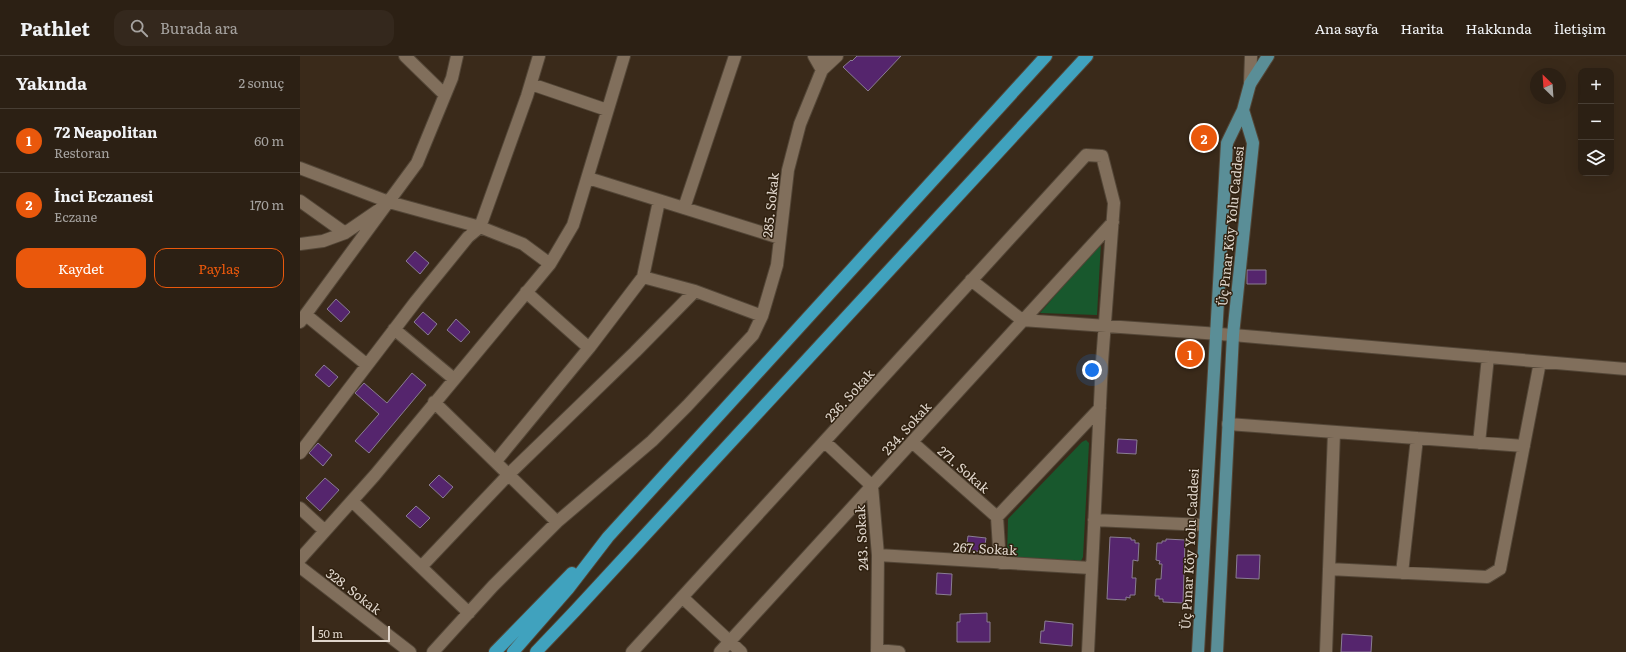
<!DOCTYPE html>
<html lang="tr">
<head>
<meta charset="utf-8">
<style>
  :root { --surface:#2c2014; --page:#34281d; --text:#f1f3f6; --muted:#a6a3a0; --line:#483e34; --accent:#ea580c }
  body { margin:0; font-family:Literata,serif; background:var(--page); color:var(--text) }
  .controls { position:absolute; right:12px; top:12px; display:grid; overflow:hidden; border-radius:8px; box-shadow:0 4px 16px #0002 }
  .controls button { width:36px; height:36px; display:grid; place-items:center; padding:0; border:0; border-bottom:1px solid var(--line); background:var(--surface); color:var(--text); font:20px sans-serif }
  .compass { position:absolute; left:1230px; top:12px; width:36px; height:36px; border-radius:50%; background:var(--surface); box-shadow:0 4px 16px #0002; rotate:335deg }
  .scale { position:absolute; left:12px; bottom:10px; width:78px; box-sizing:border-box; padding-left:4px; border:2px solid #e0d6cc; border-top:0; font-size:11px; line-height:14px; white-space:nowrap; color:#e0d6cc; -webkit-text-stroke:3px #302110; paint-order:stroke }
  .you { position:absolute; left:792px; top:314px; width:14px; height:14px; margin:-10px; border:3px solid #fff; border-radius:50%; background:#1a73e8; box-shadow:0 0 0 6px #1a73e833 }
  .badge { display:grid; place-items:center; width:26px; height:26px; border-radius:50%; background:var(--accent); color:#fff; font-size:13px; font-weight:700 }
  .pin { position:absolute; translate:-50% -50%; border:2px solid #fff; box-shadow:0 1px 4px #0006 }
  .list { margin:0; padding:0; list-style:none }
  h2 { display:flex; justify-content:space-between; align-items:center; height:52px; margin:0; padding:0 16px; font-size:17px }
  h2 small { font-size:13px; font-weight:400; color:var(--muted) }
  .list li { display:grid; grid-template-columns:26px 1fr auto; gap:12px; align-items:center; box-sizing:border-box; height:64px; padding:0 16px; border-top:1px solid var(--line) }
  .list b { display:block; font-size:15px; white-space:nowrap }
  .list p { margin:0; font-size:13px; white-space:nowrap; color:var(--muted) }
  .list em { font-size:13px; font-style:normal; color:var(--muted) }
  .actions { display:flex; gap:8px; padding:12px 16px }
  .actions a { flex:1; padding:9px 0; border:1px solid var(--accent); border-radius:12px; text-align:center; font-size:14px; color:var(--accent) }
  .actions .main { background:var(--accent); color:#fff }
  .icon { flex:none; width:22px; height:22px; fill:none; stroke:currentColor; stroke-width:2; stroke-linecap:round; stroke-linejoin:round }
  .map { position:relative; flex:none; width:1326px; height:596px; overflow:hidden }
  header { display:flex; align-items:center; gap:24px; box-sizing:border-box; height:56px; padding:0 20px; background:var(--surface); border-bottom:1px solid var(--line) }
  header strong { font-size:19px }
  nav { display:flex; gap:22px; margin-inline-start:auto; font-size:14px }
  .search { width:280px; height:36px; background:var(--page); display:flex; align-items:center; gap:10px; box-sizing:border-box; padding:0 14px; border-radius:12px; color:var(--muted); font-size:15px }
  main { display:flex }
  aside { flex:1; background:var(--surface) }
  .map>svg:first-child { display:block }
  .green { fill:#18582d }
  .building { fill:#55256d; stroke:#8a7d93 }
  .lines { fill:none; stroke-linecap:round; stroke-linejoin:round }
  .minor-casing { stroke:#534637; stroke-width:14 }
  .major-casing { stroke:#534637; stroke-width:14 }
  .highway-casing { stroke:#534637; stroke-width:14 }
  .minor { stroke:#816f5c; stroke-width:12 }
  .major { stroke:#5a8e97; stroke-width:12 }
  .highway { stroke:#40a2be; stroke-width:12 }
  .labels { text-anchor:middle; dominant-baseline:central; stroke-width:3; stroke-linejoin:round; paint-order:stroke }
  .street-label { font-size:13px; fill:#e0d6cc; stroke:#302110 }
</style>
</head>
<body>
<header>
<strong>Pathlet</strong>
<div class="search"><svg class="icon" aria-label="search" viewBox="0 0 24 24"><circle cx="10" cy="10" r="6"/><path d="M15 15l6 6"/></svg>Burada ara</div>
<nav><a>Ana sayfa</a><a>Harita</a><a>Hakkında</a><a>İletişim</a></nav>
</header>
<main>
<aside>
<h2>Yakında<small>2 sonuç</small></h2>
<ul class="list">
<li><span class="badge">1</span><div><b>72 Neapolitan</b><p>Restoran</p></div><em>60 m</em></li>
<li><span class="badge">2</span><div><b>İnci Eczanesi</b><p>Eczane</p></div><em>170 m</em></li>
</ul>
<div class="actions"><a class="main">Kaydet</a><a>Paylaş</a></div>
</aside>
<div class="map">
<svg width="1326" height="596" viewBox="0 0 1326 596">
  <rect width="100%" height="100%" fill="#3a2a1a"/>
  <path class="green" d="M801 186 797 259 740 257Z
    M786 384 789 387 783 501 781 505 777 506 707 501 708 463 782 386Z"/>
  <path class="building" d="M557 0H601L568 35 543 11 551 4 552 5Z
    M115 195 129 207 120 218 106 205Z
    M947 214H966V228H947Z
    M36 243 50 256 41 266 27 253Z
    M123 256 137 268 128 279 114 266Z
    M156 263 170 276 161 286 147 274Z
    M24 309 38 321 29 331 15 319Z
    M112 317 126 329 69 397 55 385 79 358 55 337 64 327 87 347Z
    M818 383 837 384 836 398 817 397Z
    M18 387 32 399 23 410 9 397Z
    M139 419 153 431 143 442 129 429Z
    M25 422 39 434 20 455 6 442Z
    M116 450 130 462 120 472 106 460Z
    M668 480 686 482 684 496 666 494Z
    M810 481 831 482V484H835V487H839L838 505 833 504 832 522H836L835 539H830V542L826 541V544L807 543Z
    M866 483 885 484 883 547 863 546V543H859V540H855L856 523H861L862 508H859L860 505 856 504 857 487H862V485H866Z
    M937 499H960L959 523 936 522Z
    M637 517 652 518 651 539 636 538Z
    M687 557V566H690V586H657V566H660V558Z
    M745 565 773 568 772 590 740 587 741 575H744Z
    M1042 578 1072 580 1071 596H1041Z"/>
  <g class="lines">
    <defs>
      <path id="minor" d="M105 0 145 39
        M514 0 522 14 537 0
        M231 28 307 54
        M950 28 951 0
        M0 112 89 146 180 171 223 188 250 208
        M288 122 480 182
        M0 145 45 177
        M384 152 435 0
        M0 188 23 185 45 177 80 153
        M343 221 395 235 462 260
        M671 224 722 264 933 279 1326 313
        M226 236 289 292
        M6 259 67 309
        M0 266 117 107 152 22 157 0
        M94 273 154 323
        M134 346 257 466
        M928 368 1224 390
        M525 386 572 430 578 499 577 596
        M612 386 697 461
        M1179 387 1188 301
        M0 397 116 245 168 181 180 171 227 40 239 0
        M196 405 289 292 343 221 359 145
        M52 445 169 557
        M0 452 25 475
        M794 464 905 469
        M578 499 791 512
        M0 503 75 419 250 208 273 169 324 0
        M700 507 697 461 800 352
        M0 511 110 596
        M121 511 209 418 335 296 395 235
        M1029 513 1187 521 1200 513 1240 306
        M1102 517 1117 382
        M382 541 441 596
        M577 594 599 596
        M133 596 193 530 257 466 352 385 387 350 453 279 462 260 477 209 488 114 500 68 522 14 525 0
        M332 596 786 99 802 100 814 147 802 306 788 596
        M420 596 813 166
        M1026 596 1034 376"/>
      <path id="major" d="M898 596 927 87 943 54 950 28 968 0
        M917 596 933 279 953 87 943 54"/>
      <path id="highway" d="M195 596 272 517
        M213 596 268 533 308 481 746 0
        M236 596 275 555 787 0"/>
    </defs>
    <use href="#minor" class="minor-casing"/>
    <use href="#major" class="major-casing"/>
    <use href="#highway" class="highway-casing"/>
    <use href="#minor" class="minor"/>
    <use href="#major" class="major"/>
    <use href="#highway" class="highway"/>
  </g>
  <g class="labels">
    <g class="street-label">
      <text transform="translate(470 149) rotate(-84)">285. Sokak</text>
      <text transform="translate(930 170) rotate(-84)">Üç Pınar Köy Yolu Caddesi</text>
      <text transform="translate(549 339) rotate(-48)">236. Sokak</text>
      <text transform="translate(606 372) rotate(-48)">234. Sokak</text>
      <text transform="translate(664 413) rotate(41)">271. Sokak</text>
      <text transform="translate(561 482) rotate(-93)">243. Sokak</text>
      <text transform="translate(685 492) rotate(3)">267. Sokak</text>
      <text transform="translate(889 493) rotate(-87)">Üç Pınar Köy Yolu Caddesi</text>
      <text transform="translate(54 535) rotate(38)">328. Sokak</text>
    </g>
  </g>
</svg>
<div class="controls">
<button>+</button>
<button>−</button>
<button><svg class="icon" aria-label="layers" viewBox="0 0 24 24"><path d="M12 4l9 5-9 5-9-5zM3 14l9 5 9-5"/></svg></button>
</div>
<svg class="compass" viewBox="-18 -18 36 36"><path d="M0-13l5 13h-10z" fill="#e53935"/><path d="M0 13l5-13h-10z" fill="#a6a3a0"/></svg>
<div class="scale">50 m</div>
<div class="you"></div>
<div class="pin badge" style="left:890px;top:298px">1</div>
<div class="pin badge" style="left:904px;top:82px">2</div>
</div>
</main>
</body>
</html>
